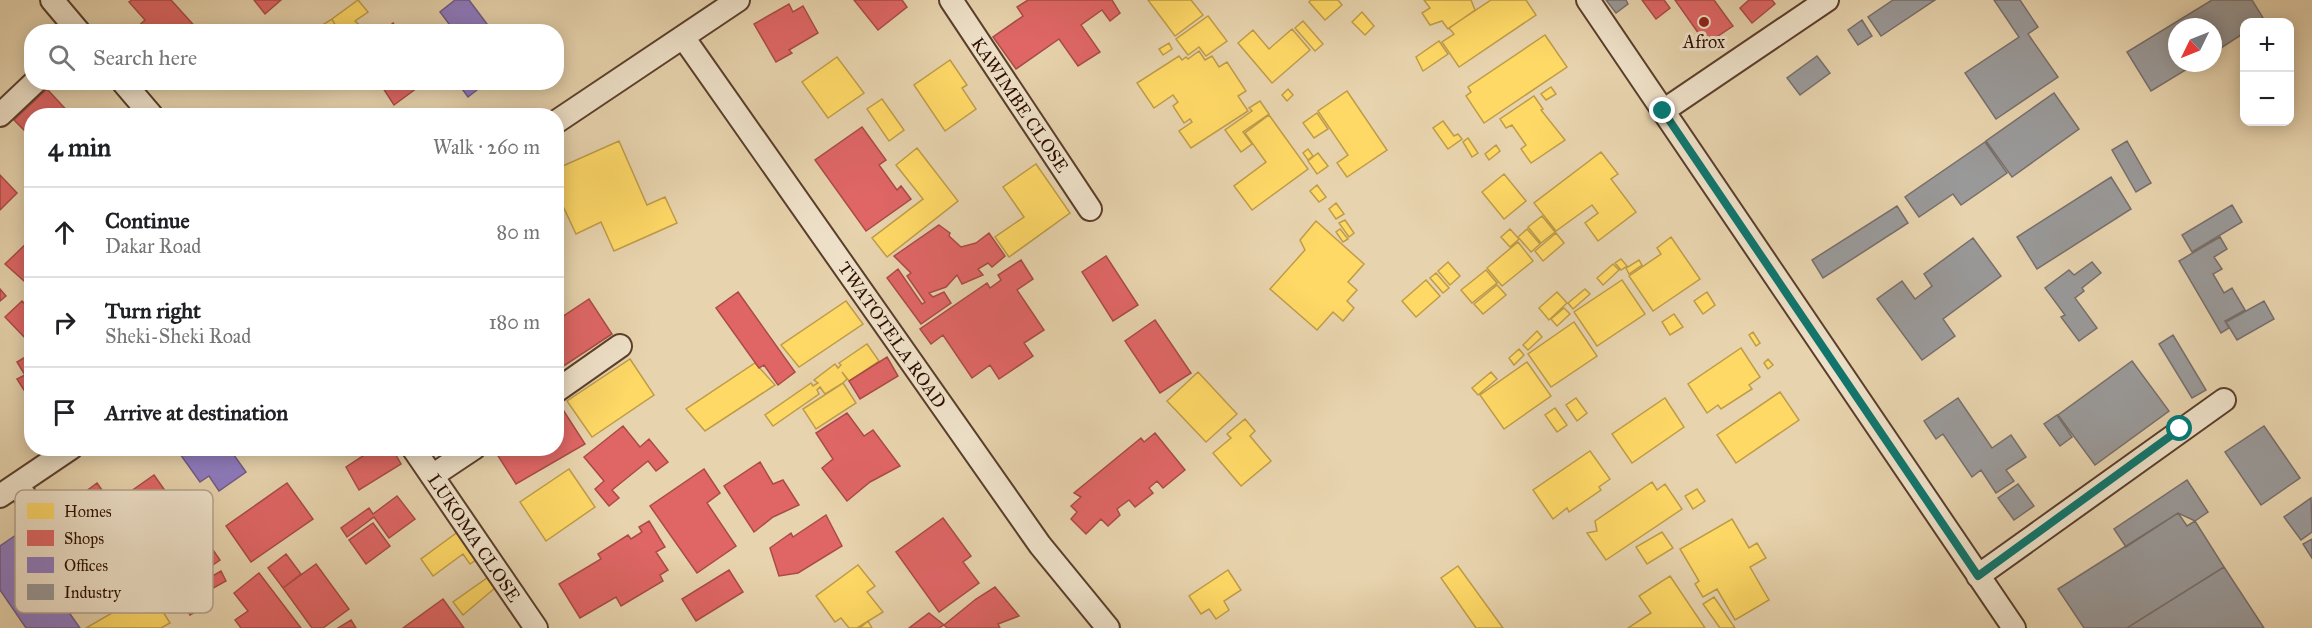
<!DOCTYPE html>
<html lang="en">
<head>
<meta charset="utf-8">
<style>
  :root { --surface:#fff; --page:#f6f6f6; --text:#202124; --muted:#757577; --line:#e0e0e0 }
  body { margin:0; font-family:"IM FELL Great Primer",serif; background:var(--page); color:var(--text) }
  .controls { position:absolute; right:18px; top:18px; display:grid; overflow:hidden; border-radius:12px; box-shadow:0 3px 15px #0003 }
  .controls button { width:54px; height:54px; display:grid; place-items:center; padding:0; border:0; border-bottom:2px solid var(--line); background:var(--surface); color:var(--text); font:30px sans-serif }
  .compass { position:absolute; left:2168px; top:18px; width:54px; height:54px; border-radius:50%; background:var(--surface); box-shadow:0 3px 15px #0003; rotate:227deg }
  .stop { position:absolute; width:18px; height:18px; margin:-14px; border:4px solid #0f766e; border-radius:50%; background:#fff }
  .stop.end { background:#0f766e; border-color:#fff; box-shadow:0 2px 6px #0008 }
  .list { margin:0; padding:0; list-style:none }
  h2 { display:flex; justify-content:space-between; align-items:center; height:78px; margin:0; padding:0 24px; font-size:26px }
  h2 small { font-size:20px; font-weight:400; color:var(--muted) }
  .list li { display:grid; grid-template-columns:39px 1fr auto; gap:18px; align-items:center; box-sizing:border-box; height:90px; padding:0 24px; border-top:2px solid var(--line) }
  .list b { display:block; font-size:22px; white-space:nowrap }
  .list p { margin:0; font-size:20px; white-space:nowrap; color:var(--muted) }
  .list em { font-size:20px; font-style:normal; color:var(--muted) }
  .icon { flex:none; width:33px; height:33px; fill:none; stroke:currentColor; stroke-width:2; stroke-linecap:round; stroke-linejoin:round }
  .map { position:relative; flex:none; width:2312px; height:628px; overflow:hidden }
  .search { position:absolute; background:var(--surface); box-shadow:0 3px 15px #0003; left:24px; top:24px; width:540px; height:66px; display:flex; align-items:center; gap:15px; box-sizing:border-box; padding:0 21px; border-radius:24px; color:var(--muted); font-size:22px }
  .panel { position:absolute; background:var(--surface); box-shadow:0 3px 15px #0003; left:24px; top:108px; width:540px; height:348px; border-radius:24px }
  .map>svg:first-child { display:block }
  .homes { fill:#ffd966; stroke:#bf9c47; stroke-width:1.5 }
  .shops { fill:#e06666; stroke:#aa4b47; stroke-width:1.5 }
  .offices { fill:#8e7cc3; stroke:#705b88; stroke-width:1.5 }
  .industry { fill:#999; stroke:#786f6b; stroke-width:1.5 }
  .lines { fill:none; stroke-linecap:round; stroke-linejoin:round }
  .minor-casing { stroke:#5a3e2b; stroke-width:26 }
  .minor { stroke:#efe2ca; stroke-width:22 }
  .route { stroke:#0f766e; stroke-width:8 }
  .poi-dot { fill:#8f2418; stroke:#efe2ca; stroke-width:2 }
  .labels { text-anchor:middle; dominant-baseline:central; stroke-width:6; stroke-linejoin:round; paint-order:stroke }
  .poi-label { font-size:18px; fill:#2b0d00; stroke:#efe2ca }
  .street-label { font-size:18px; fill:#2b0d00; stroke:#efe2ca }
  .key { fill:#efe2ca; stroke:#b4a28d; stroke-width:1.5 }
  .key-label { font-size:16px; fill:#2b0d00 }
</style>
</head>
<body>
<div class="map">
<svg width="2312" height="628" viewBox="0 0 2312 628">
  <rect width="100%" height="100%" fill="#e7d3ad"/>
  <filter id="stains"><feTurbulence type="fractalNoise" baseFrequency=".00333" numOctaves="4"/><feColorMatrix values="0 0 0 0 .2 0 0 0 0 .09 0 0 0 0 .02 0 0 0 .5 -.17"/></filter>
  <radialGradient id="worn" r=".72"><stop offset=".6" stop-color="#630" stop-opacity="0"/><stop offset="1" stop-color="#630" stop-opacity=".3"/></radialGradient>
  <path class="homes" d="M358 0 368 12 355 21 367 32H339L332 19Z
    M1148 0H1191L1203 15 1175 36Z
    M1311 0H1338L1342 5 1325 20 1309 2Z
    M1424 0H1471L1475 10 1448 29 1442 21 1430 25 1422 13 1430 8Z
    M1491 0H1526L1536 15 1459 67 1442 42 1454 34 1449 28Z
    M1362 12 1374 26 1365 35 1352 22Z
    M1208 16 1227 41 1206 56 1199 47 1188 55 1176 39Z
    M332 19 339 32H311Z
    M1303 21 1323 44 1315 51 1295 28Z
    M1292 29 1310 50 1272 83 1238 43 1253 30 1269 49Z
    M1545 35 1567 67 1484 123 1466 96 1471 92 1468 87Z
    M1439 41 1448 54 1423 71 1416 57Z
    M1169 43 1172 49 1163 55 1159 49Z
    M1199 51 1205 60 1212 56 1219 67 1227 62 1246 91 1238 96 1248 111 1191 148 1179 131 1192 122 1190 119 1184 123 1173 106 1178 102 1173 95 1154 108 1137 83 1179 56 1182 60 1186 57 1188 59Z
    M837 57 864 93 828 118 802 82Z
    M950 60 967 85 962 88 976 109 945 131 914 85Z
    M1551 87 1556 94 1546 100 1541 94Z
    M1288 89 1293 95 1287 101 1282 95Z
    M1347 91 1387 150 1347 177 1337 163 1348 155 1318 111Z
    M1534 96 1543 109 1541 110 1565 140 1531 163 1521 149 1526 145 1512 125 1506 128 1500 119Z
    M882 99 904 130 889 141 867 109Z
    M1260 101 1269 114 1243 132 1252 144 1241 152 1225 130 1252 111 1249 108Z
    M1317 113 1328 129 1314 138 1303 123Z
    M1269 115 1308 169 1252 210 1234 186 1266 162 1245 133Z
    M1443 121 1454 136 1458 134 1462 139 1448 149 1433 128Z
    M1468 138 1478 153 1472 157 1463 142Z
    M619 141 647 205 665 197 677 223 614 251 601 222 576 234 556 191V169Z
    M1496 145 1500 151 1489 160 1485 154Z
    M917 148 958 201 887 257 872 238 923 199 896 165Z
    M1308 149 1313 156 1308 160 1303 153Z
    M1601 152 1618 174 1611 179 1636 212 1598 241 1585 223 1598 213 1592 205 1556 231 1534 203Z
    M1318 153 1328 166 1317 174 1308 161Z
    M1036 164 1070 213 1009 257 995 237 1024 217 1003 187Z
    M1504 174 1526 201 1504 219 1482 192Z
    M1317 185 1326 197 1319 202 1310 191Z
    M1336 203 1344 214 1336 219 1329 209Z
    M1542 216 1555 232 1541 243 1528 227Z
    M1345 220 1354 233 1349 237 1339 223Z
    M1316 221 1364 264 1348 282 1357 290 1347 301 1354 308 1343 321 1333 312 1317 330 1270 289 1305 250 1300 240Z
    M1340 229 1348 239 1343 242 1336 232Z
    M1510 229 1519 239 1510 247 1501 237Z
    M1527 229 1540 244 1531 252 1518 237Z
    M1556 233 1564 243 1543 261 1535 251Z
    M1671 237 1700 279 1653 311 1629 276 1661 254 1657 248Z
    M1518 242 1533 261 1502 286 1487 268Z
    M1621 259 1627 266 1621 270 1615 263Z
    M1639 260 1642 265 1629 274 1626 268Z
    M1448 262 1460 276 1450 285 1438 271Z
    M1613 264 1619 270 1603 285 1597 278Z
    M1486 270 1497 283 1472 303 1461 290Z
    M1436 273 1449 288 1443 293 1430 278Z
    M1426 280 1440 296 1416 317 1402 301Z
    M1622 280 1645 314 1597 346 1574 312Z
    M1497 285 1506 295 1483 314 1474 304Z
    M1585 289 1590 294 1573 309 1568 303Z
    M1557 292 1567 303 1549 320 1539 308Z
    M1707 292 1715 305 1703 314 1694 301Z
    M846 301 863 324 799 367 781 345Z
    M1564 308 1570 314 1557 326 1551 319Z
    M1674 314 1683 327 1670 335 1662 322Z
    M1574 322 1597 356 1551 387 1528 354Z
    M1537 331 1542 337 1528 350 1523 345Z
    M1753 332 1760 343 1756 346 1749 335Z
    M867 344 879 361 849 381 842 372 847 379 843 383 825 394 820 387 817 390 819 394 773 426 765 415 811 383 813 386 818 383 814 380 835 364 838 368 841 365 839 363Z
    M1741 348 1760 377 1749 385 1752 389 1721 409 1718 405 1707 413 1688 384Z
    M1519 349 1524 355 1514 365 1509 358Z
    M630 359 654 395 592 437 567 401Z
    M1768 359 1773 365 1768 369 1764 363Z
    M1527 362 1551 396 1504 429 1480 395Z
    M755 363 775 385 705 431 686 409Z
    M1198 372 1237 414 1206 442 1167 401Z
    M1491 372 1497 379 1478 395 1472 388Z
    M843 383 856 403 816 429 803 409Z
    M1780 392 1799 420 1736 463 1717 435Z
    M1576 398 1587 413 1577 421 1566 405Z
    M1665 398 1684 427 1632 463 1612 434Z
    M1555 408 1567 425 1557 432 1545 415Z
    M1245 419 1255 431 1250 436 1271 461 1241 486 1213 453 1231 438 1227 434Z
    M1590 451 1610 479 1599 487 1601 490 1569 512 1567 508 1553 519 1533 490Z
    M569 469 595 507 546 541 520 502Z
    M1652 482 1657 490 1665 484 1682 509 1606 560 1587 533 1597 531 1595 521Z
    M1697 489 1705 501 1693 509 1685 496Z
    M1732 519 1749 548 1757 543 1766 558 1750 567 1769 600 1735 620 1717 589 1703 597 1695 584 1699 581 1680 549Z
    M459 531 479 558 470 564 463 554 433 576 421 559Z
    M1662 532 1673 548 1647 564 1636 547Z
    M858 565 875 586 867 592 883 612 857 628H849L841 618 835 622 816 596Z
    M1458 566 1503 628H1476L1441 578Z
    M1228 570 1241 590 1224 601 1229 610 1216 619 1209 609 1201 614 1189 596Z
    M1670 576 1705 628H1628L1651 613 1639 596Z
    M487 578 495 588 463 615 453 602Z
    M150 591 170 623 161 628H86Z
    M1714 597 1735 628H1720L1703 604Z
    M868 621 872 628H860Z"/>
  <path class="shops" d="M132 0H171L200 32H132L145 20 129 2Z
    M254 0H281L265 14Z
    M854 0H902L907 7 878 30Z
    M1028 0H1112L1120 13 1110 21 1102 10 1081 25 1100 52 1078 66 1059 39 1016 69 993 37 1023 16 1017 7Z
    M1642 0H1664L1670 8 1656 19Z
    M1675 0H1714L1733 26 1706 44Z
    M1749 0H1772L1775 4 1752 23 1740 8Z
    M789 4 793 12 803 6 818 33 789 50 792 53 776 62 754 24Z
    M393 23 399 32H382Z
    M379 82H425L394 105Z
    M47 89 72 116H32V138L14 120Z
    M862 127 886 160 879 165 897 190 901 186 911 199 866 231 815 160Z
    M0 175 17 193 0 210Z
    M939 225 950 233 949 236 961 247 976 243 989 233 1005 256 992 267 988 263 978 269 983 275 962 284 957 275 946 287 929 293 933 297 944 292 951 303 921 324 887 278 898 269 922 304 925 302 907 276 911 273 894 256Z
    M31 239H32V288L5 264Z
    M1106 256 1138 305 1113 321 1082 272Z
    M1021 260 1033 279 1017 290 1044 330 1024 343 1033 356 999 379 990 365 972 378 943 335 931 344 920 329 987 283 990 288 1001 280 998 275Z
    M0 289 6 296 0 301Z
    M738 292 795 372 778 385 764 365 759 368 716 308Z
    M589 299 612 334 556 371V321Z
    M22 301 32 311 29 342 5 317Z
    M1155 320 1191 373 1160 393 1125 341Z
    M32 353V401H31L17 379 25 375 17 362Z
    M887 357 898 376 860 399 849 381Z
    M558 402 585 444 516 484 493 448H556Z
    M847 413 864 436 873 430 900 466 870 482 847 501 822 468 833 459 816 433Z
    M623 426 640 447 649 439 668 462 656 471 648 461 612 490 619 498 609 506 595 489 604 481 584 457Z
    M1155 433 1185 470 1163 488 1157 481 1149 488 1153 493 1135 507 1129 500 1117 509 1120 515 1108 526 1101 519 1086 534 1071 519 1077 512 1071 506 1081 497 1074 493 1141 438 1144 442Z
    M375 448H392L401 464 359 490 346 467Z
    M760 462 773 484 783 480 799 505 773 517 754 532 724 486Z
    M704 469 720 493 707 503 736 546 697 573 650 506Z
    M154 475 199 539 186 548 194 559 211 547 220 560 185 584 171 563 163 568 117 501Z
    M97 483 121 517 125 514 141 537 136 541 156 569 131 588 114 564 107 569 79 530 86 525 69 504Z
    M287 483 313 519 251 562 226 526Z
    M397 496 415 519 389 538 374 517 347 537 341 528 369 508 373 514Z
    M826 515 842 546 798 573 779 576 770 548 791 533 793 537Z
    M943 518 971 556 963 562 979 583 939 612 896 552Z
    M649 521 665 547 656 552 668 570 660 575 663 581 621 606 616 597 580 618 559 584 601 559 598 554 628 535 631 539 642 532 639 527Z
    M373 523 390 546 366 564 349 540Z
    M286 554 301 574 283 588 268 568Z
    M316 564 349 609 323 628H312L283 588Z
    M729 570 743 592 696 621 682 599Z
    M221 571 226 581 206 592 212 603 190 615 179 595Z
    M259 573 301 628H241L235 620 248 611 234 593Z
    M995 587 1019 616 998 624 1000 628H947L944 625 976 599Z
    M443 599 464 628H403Z
    M929 613 944 625 939 628H909Z
    M351 620 356 628H338Z"/>
  <path class="offices" d="M455 0H469L493 32H455L440 12Z
    M457 82H487L468 97Z
    M189 448H229L246 472 219 491 209 476 200 482 180 454Z
    M19 533 32 553 39 549 51 566 42 571 51 584 57 580 77 609 70 614 80 628H26L0 590V546Z"/>
  <path class="industry" d="M1606 0H1626L1628 4 1616 13Z
    M1893 0H1935L1881 36 1868 17Z
    M1994 0H2020L2038 27 2028 34 2058 77 1996 119 1965 73 2019 37Z
    M2212 0H2252L2265 21 2244 22V33L2213 53V27H2177V63H2197L2151 91 2127 52Z
    M1862 20 1872 36 1858 45 1848 30Z
    M1817 56 1830 73 1800 95 1787 78Z
    M2054 93 2079 129 2012 177 1986 141Z
    M2127 141 2151 183 2136 192 2112 150Z
    M1985 142 2007 173 1961 205 1953 194 1919 217 1905 197Z
    M2111 177 2131 209 2037 269 2017 237Z
    M2232 205 2242 222 2192 252 2182 235Z
    M1897 206 1908 223 1823 278 1812 260Z
    M2220 237 2227 249 2214 257 2222 269 2213 274 2224 293 2232 288 2245 310 2225 321 2229 328 2221 333 2179 261Z
    M1973 238 2001 276 1943 319 1955 336 1922 360 1877 299 1902 281 1915 299 1932 286 1924 274Z
    M2092 262 2101 273 2082 288 2084 291 2075 298 2097 328 2079 341 2061 317 2065 315 2045 288 2069 270 2074 275Z
    M2264 301 2274 319 2237 340 2226 322Z
    M2173 335 2206 390 2192 398 2159 344Z
    M2132 361 2169 411 2095 465 2058 415Z
    M1958 398 1992 448 2011 435 2026 457 2006 470 2014 481 1996 493 1981 470 1972 477 1943 434 1936 439 1924 421Z
    M2057 415 2072 437 2060 446 2044 424Z
    M2264 426 2300 478 2261 505 2225 452Z
    M2187 480 2208 512 2195 521 2178 513 2126 547 2114 529Z
    M2018 484 2034 506 2014 520 1998 498Z
    M2311 498 2312 532 2301 540 2284 517Z
    M2178 513 2187 526 2195 521 2224 567 2127 628H2084L2058 589Z
    M2312 539V558L2303 544Z
    M2224 567 2264 628H2127Z"/>
  <g class="lines">
    <defs>
      <path id="minor" d="M52 0 79 32
        M951 0 1090 209
        M1588 0 2014 628
        M683 37 1040 545 1108 628
        M123 82 152 116
        M1663 111 1827 0
        M0 115 35 82
        M556 122 738 0
        M556 391 620 346
        M413 448 536 628
        M432 476 474 448
        M17 485 99 599
        M0 496 71 448
        M1978 576 2224 400"/>
    </defs>
    <use href="#minor" class="minor-casing"/>
    <use href="#minor" class="minor"/>
  </g>
  <g class="lines">
    <path class="route" d="M1663 111 1978 576 2180 429"/>
  </g>
  <circle class="poi-dot" cx="1704" cy="22" r="6"/>
  <g class="labels">
    <g class="poi-label">
      <text x="1704" y="42">Afrox</text>
    </g>
    <g class="street-label">
      <text transform="translate(1020 105) rotate(56)">KAWIMBE CLOSE</text>
      <text transform="translate(892 335) rotate(55)">TWATOTELA ROAD</text>
      <text transform="translate(474 538) rotate(56)">LUKOMA CLOSE</text>
    </g>
  </g>
  <rect x="15" y="490" width="198" height="123" rx="9" class="key"/>
  <rect x="27" y="503" width="27" height="16" fill="#ffd966"/>
  <rect x="27" y="530" width="27" height="16" fill="#e06666"/>
  <rect x="27" y="557" width="27" height="16" fill="#8e7cc3"/>
  <rect x="27" y="584" width="27" height="16" fill="#999"/>
  <g class="key-label">
    <text x="64" y="517">Homes</text>
    <text x="64" y="544">Shops</text>
    <text x="64" y="571">Offices</text>
    <text x="64" y="598">Industry</text>
  </g>
  <rect width="100%" height="100%" filter="url(#stains)"/>
  <rect width="100%" height="100%" fill="url(#worn)"/>
</svg>
<div class="controls">
<button>+</button>
<button>−</button>
</div>
<svg class="compass" viewBox="-18 -18 36 36"><path d="M0-13l5 13h-10z" fill="#e53935"/><path d="M0 13l5-13h-10z" fill="#757577"/></svg>
<div class="stop" style="left:2180px;top:429px"></div>
<div class="stop end" style="left:1663px;top:111px"></div>
<div class="search"><svg class="icon" aria-label="search" viewBox="0 0 24 24"><circle cx="10" cy="10" r="6"/><path d="M15 15l6 6"/></svg>Search here</div>
<section class="panel">
<h2>4 min<small>Walk · 260 m</small></h2>
<ul class="list">
<li><svg class="icon" aria-label="ahead" viewBox="0 0 24 24"><path d="M12 20V5M6 11l6-6 6 6"/></svg><div><b>Continue</b><p>Dakar Road</p></div><em>80 m</em></li>
<li><svg class="icon" aria-label="right" viewBox="0 0 24 24"><path d="M7 20v-9h11M14 6l5 5-5 5"/></svg><div><b>Turn right</b><p>Sheki-Sheki Road</p></div><em>180 m</em></li>
<li><svg class="icon" aria-label="arrive" viewBox="0 0 24 24"><path d="M6 21V4h12l-3 4 3 4H6"/></svg><div><b>Arrive at destination</b></div></li>
</ul>
</section>
</div>
</body>
</html>
